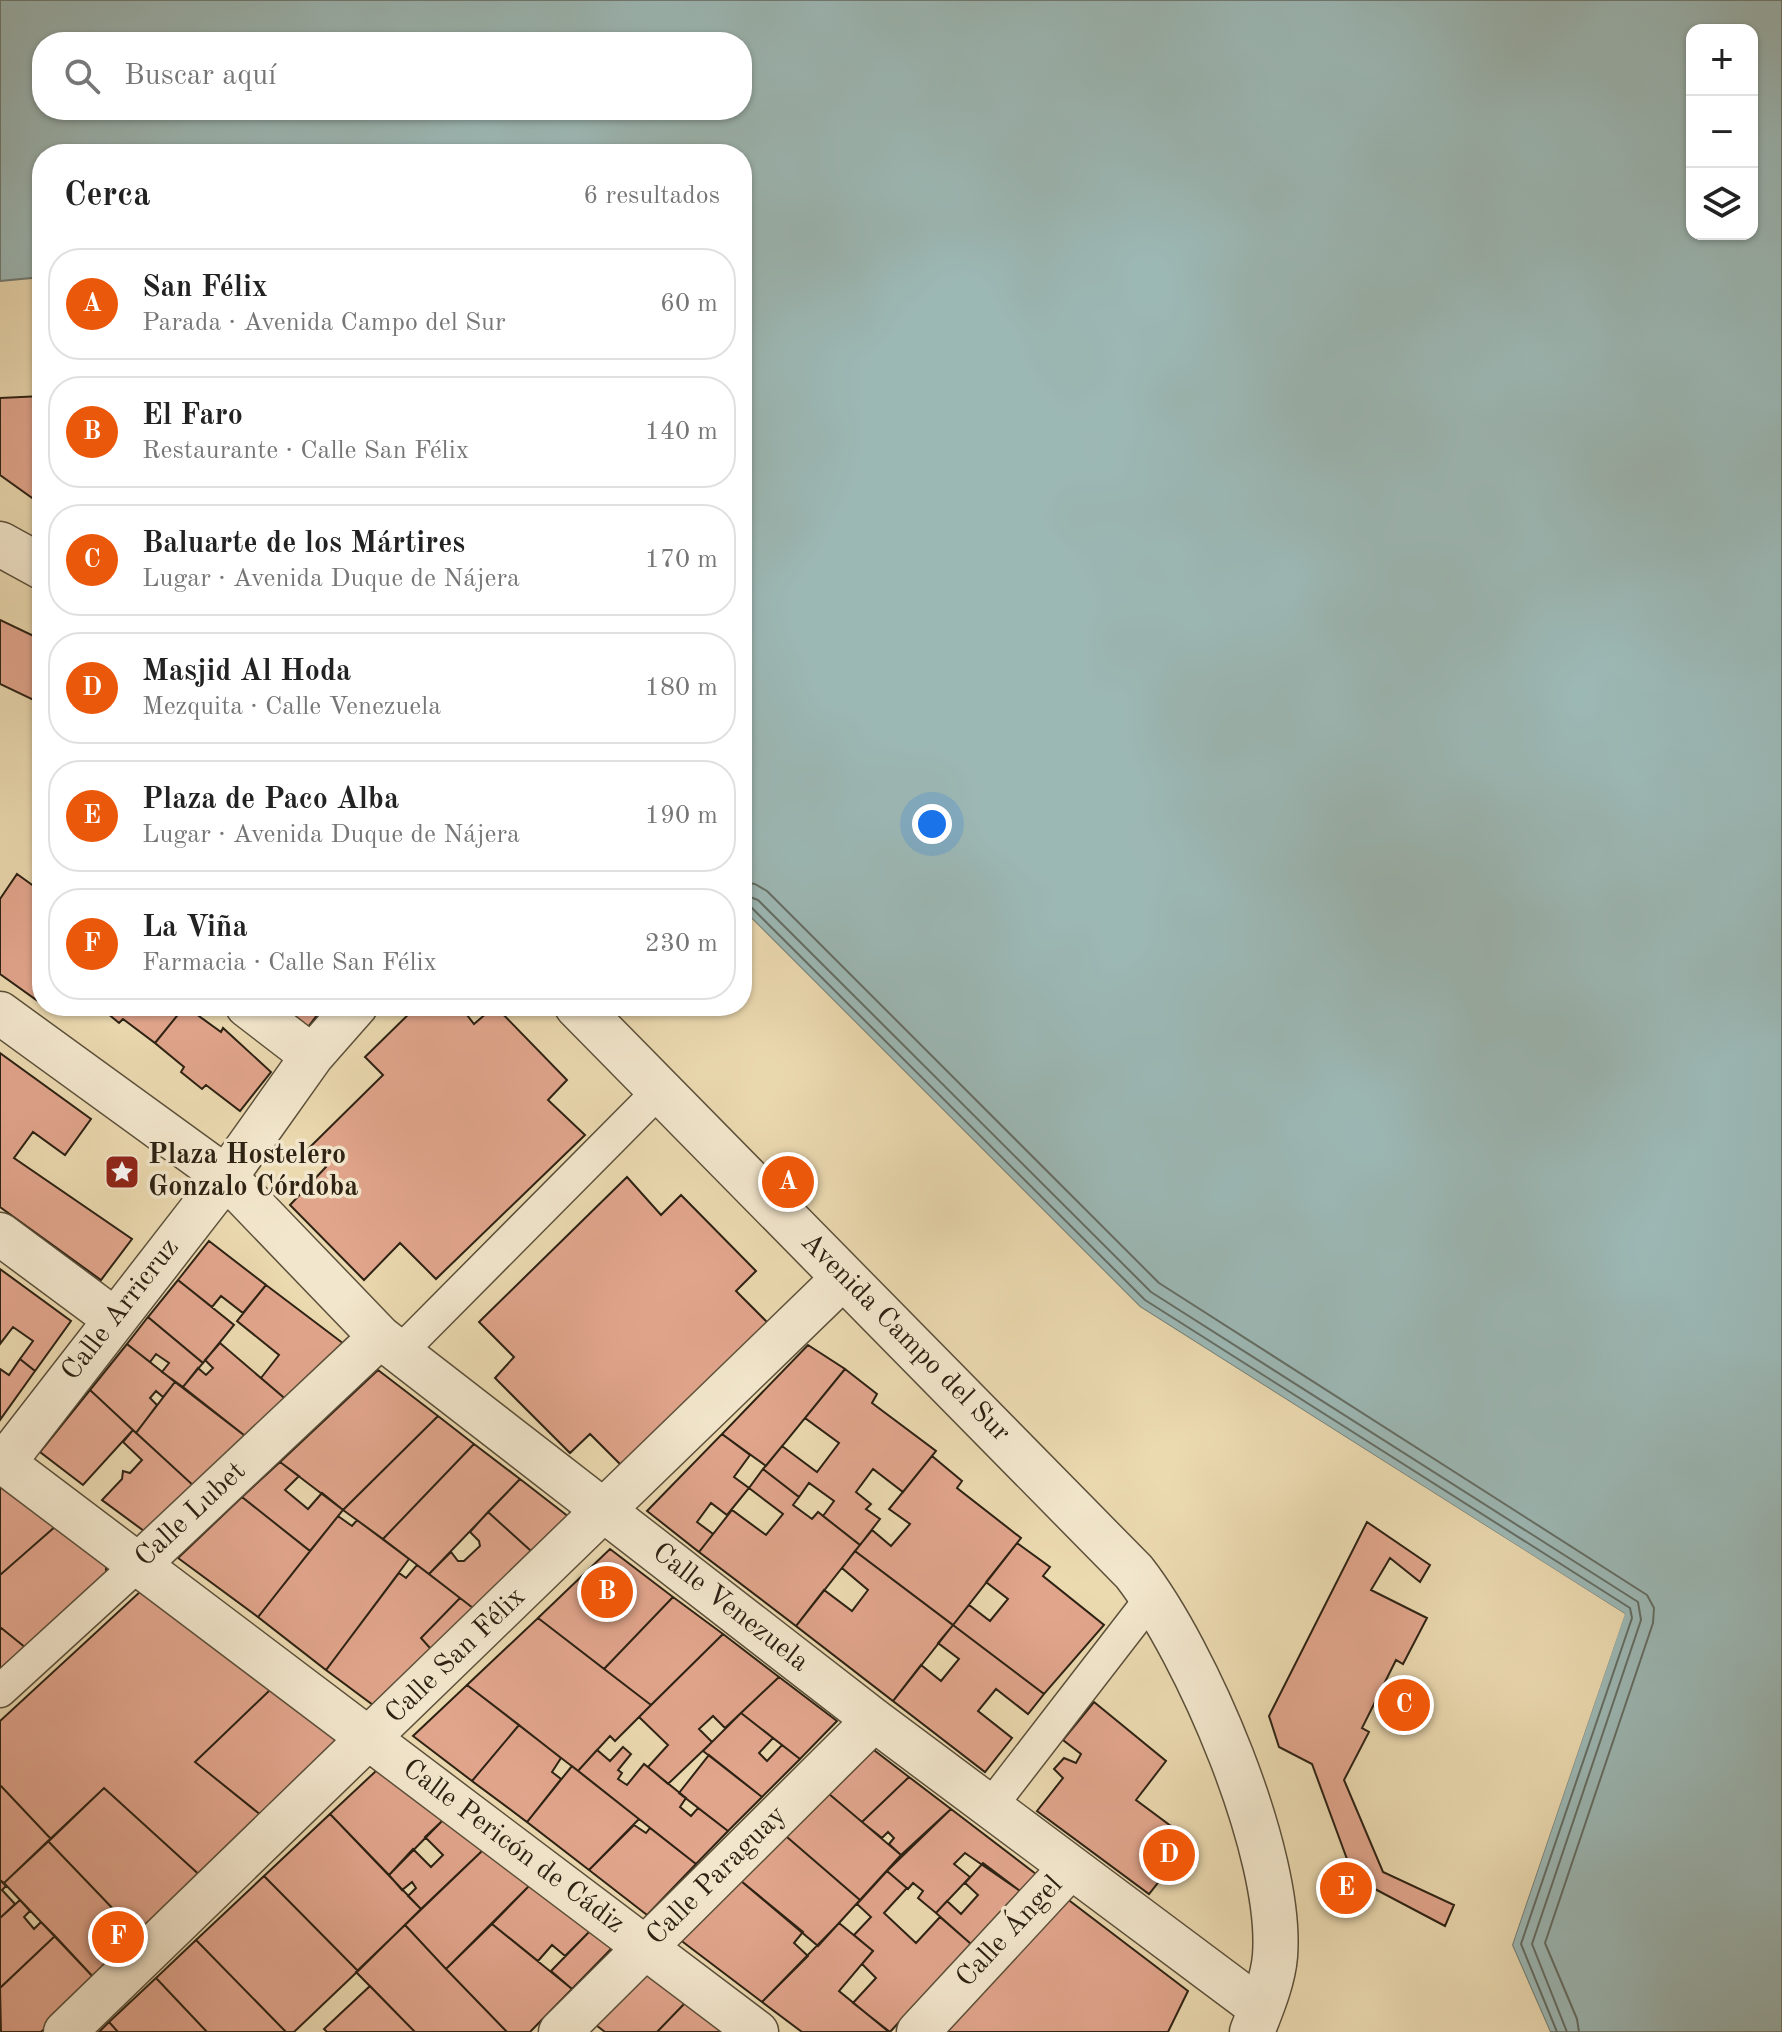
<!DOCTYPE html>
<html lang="es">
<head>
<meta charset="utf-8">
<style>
  :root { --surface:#fff; --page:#f6f6f6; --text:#222; --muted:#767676; --line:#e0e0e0; --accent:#ea580c }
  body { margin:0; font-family:"Old Standard TT",serif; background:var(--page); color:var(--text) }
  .controls { position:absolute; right:24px; top:24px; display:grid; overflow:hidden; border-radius:16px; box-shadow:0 2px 6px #0004 }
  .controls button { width:72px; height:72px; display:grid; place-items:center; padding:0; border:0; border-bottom:2px solid var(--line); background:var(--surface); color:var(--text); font:40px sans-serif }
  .you { position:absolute; left:932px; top:824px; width:28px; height:28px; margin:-20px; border:6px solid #fff; border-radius:50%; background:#1a73e8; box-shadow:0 0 0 12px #1a73e833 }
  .badge { display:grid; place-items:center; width:52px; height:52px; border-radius:50%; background:var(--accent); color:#fff; font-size:26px; font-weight:700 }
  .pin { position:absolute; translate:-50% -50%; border:4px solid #fff; box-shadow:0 2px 8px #0006 }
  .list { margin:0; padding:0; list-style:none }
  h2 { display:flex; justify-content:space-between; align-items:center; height:104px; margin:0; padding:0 32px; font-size:34px }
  h2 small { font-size:26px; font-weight:400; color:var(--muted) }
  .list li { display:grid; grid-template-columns:52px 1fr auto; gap:24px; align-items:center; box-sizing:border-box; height:112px; margin:0 16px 16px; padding:0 16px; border:2px solid var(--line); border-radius:32px }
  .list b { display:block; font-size:30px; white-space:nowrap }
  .list p { margin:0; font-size:26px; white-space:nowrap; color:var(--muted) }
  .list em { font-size:26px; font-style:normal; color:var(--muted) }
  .icon { flex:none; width:44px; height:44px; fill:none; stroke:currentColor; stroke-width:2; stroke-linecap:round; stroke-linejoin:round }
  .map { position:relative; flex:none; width:1782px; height:2032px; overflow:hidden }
  .search { position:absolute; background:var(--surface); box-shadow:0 2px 6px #0004; left:32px; top:32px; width:720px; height:88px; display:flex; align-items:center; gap:20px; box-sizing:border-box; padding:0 28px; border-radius:32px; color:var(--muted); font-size:30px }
  .panel { position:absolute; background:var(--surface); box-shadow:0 2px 6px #0004; left:32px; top:144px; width:720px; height:872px; border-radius:32px }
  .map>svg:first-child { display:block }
  .water { fill:#9cb8b5; stroke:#707c74; stroke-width:2; fill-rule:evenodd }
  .pier { fill:#ebd9b0 }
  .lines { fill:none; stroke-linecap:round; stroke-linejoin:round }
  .shore { stroke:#646d64; stroke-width:2 }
  .building { fill:#e1a58c; stroke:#2d2213; stroke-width:2 }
  .pedestrian-casing { stroke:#5c503a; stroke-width:35 }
  .minor-casing { stroke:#5c503a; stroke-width:45 }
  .tertiary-casing { stroke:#5c503a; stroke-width:47 }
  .pedestrian { stroke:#f2e6cc; stroke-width:32 }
  .minor { stroke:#f2e6cc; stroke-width:42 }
  .tertiary { stroke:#f2e6cc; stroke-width:44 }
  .labels { text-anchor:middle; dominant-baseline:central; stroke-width:7; stroke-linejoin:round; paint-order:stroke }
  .poi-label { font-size:28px; font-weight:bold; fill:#2d2213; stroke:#f2e6cc; text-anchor:start }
  .street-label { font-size:28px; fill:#2d2213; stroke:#f2e6cc }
</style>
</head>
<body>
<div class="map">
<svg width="1782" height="2032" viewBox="0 0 1782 2032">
  <rect width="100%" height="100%" fill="#ebd9b0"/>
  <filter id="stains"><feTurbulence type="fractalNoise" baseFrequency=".0025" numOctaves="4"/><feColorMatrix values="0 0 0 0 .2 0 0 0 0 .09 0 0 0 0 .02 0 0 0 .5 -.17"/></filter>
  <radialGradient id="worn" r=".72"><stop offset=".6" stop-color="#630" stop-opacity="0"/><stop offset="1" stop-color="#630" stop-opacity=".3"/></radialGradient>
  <path class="water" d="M0 0H1782V2032H1550L1512 1945 1624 1614 1140 1307 742 909V154H42V277L0 281ZM1692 30H1752V234H1692ZM42 42H742V110H42Z"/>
  <path class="pier" d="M742 909 1140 1307 1625 1614 1512 1945 1550 2032H1546L1508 1945 1620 1615 1137 1310 742 915Z"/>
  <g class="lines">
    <path class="shore" d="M742 882 755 884 767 891 1159 1283 1647 1595 1654 1608 1653 1623 1545 1943 1577 2019 1579 2032
      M742 894 758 900 1151 1292 1638 1602 1641 1620 1532 1944 1567 2032
      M742 904 751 907 1145 1300 1630 1608 1632 1618 1521 1944 1557 2032"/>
  </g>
  <path class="building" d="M42 396V505L0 475V398Z
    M0 620 42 640V704L0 684Z
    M17 874 42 892V1004L0 974V899Z
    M185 1006 155 1043 123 1019 119 1023 100 1007Z
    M185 1006 221 1032 223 1028 271 1072 240 1111 206 1085 202 1089 181 1072 184 1067 155 1043Z
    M282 1006H324L308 1027Z
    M417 1006H460L474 1024 495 1006 567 1080 548 1100 585 1135 436 1279 400 1243 364 1280 290 1205 326 1167 308 1149 383 1075 365 1057Z
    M0 1053 91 1119 65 1155 33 1132 14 1158 132 1239 101 1280 0 1207Z
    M627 1177 661 1215 681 1195 756 1271 736 1291 771 1326 625 1469 590 1434 570 1453 495 1378 514 1357 479 1322Z
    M209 1241 266 1285 243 1313 221 1296 212 1307 178 1280Z
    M0 1269 71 1321 35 1371 20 1359 33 1341 13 1327 0 1344Z
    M178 1280 234 1325 203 1363 148 1317Z
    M266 1285 348 1347 289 1402 261 1378 279 1355 237 1321Z
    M148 1317 203 1363 183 1387 162 1372 169 1363 156 1354 150 1362 127 1344Z
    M220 1343 289 1402 249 1439 183 1387 198 1368 206 1375 213 1368 205 1360Z
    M127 1344 175 1382 163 1397 156 1391 150 1398 157 1405 136 1433 90 1390Z
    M808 1345 845 1369 766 1466 722 1434Z
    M20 1359 35 1371 0 1420V1369L9 1375Z
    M845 1369 877 1394 872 1403 936 1451 903 1492 873 1469 856 1492 871 1504 866 1509 880 1519 860 1545 823 1516 834 1501 809 1483 799 1497 763 1469 782 1446 817 1472 839 1443 805 1418Z
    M378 1370 438 1416 343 1510 280 1462Z
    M175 1382 249 1439 196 1488 136 1433Z
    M90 1390 133 1430 83 1485 40 1452Z
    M438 1416 474 1444 383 1539 343 1510Z
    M133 1430 196 1488 148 1534 102 1500 122 1479 123 1471 130 1473 142 1460 123 1442Z
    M722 1434 750 1455 734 1477 749 1488 727 1515 711 1503 697 1522 713 1534 699 1552 647 1511Z
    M474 1444 520 1479 429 1574 383 1539Z
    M932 1456 962 1481 957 1488 1021 1538 953 1625 855 1551 872 1530 891 1546 910 1524 889 1509Z
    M280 1462 299 1476 285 1490 308 1509 322 1493 343 1510 310 1551 242 1497Z
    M763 1469 799 1497 793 1505 812 1519 818 1512 860 1545 796 1626 699 1552 732 1510 766 1535 783 1514 749 1488Z
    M520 1479 578 1524 541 1560 488 1512Z
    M0 1483 57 1525 0 1575Z
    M242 1497 310 1551 258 1617 178 1558Z
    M488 1512 541 1560 482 1615 429 1574 451 1552 458 1561H464L480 1546 479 1541 470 1532Z
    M338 1516 352 1526 357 1520 409 1559 326 1670 258 1617Z
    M1367 1522 1430 1565 1420 1582 1390 1558 1371 1590 1427 1618 1403 1664 1396 1660 1362 1728 1369 1732 1344 1780 1383 1872 1454 1905 1445 1926 1354 1878 1312 1764 1279 1747 1269 1716Z
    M57 1525 106 1563V1574L26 1648 0 1627V1575Z
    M1017 1543 1050 1567 1043 1576 1104 1625 1044 1694 953 1625 969 1605 990 1621 1008 1599 986 1582Z
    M610 1549 673 1597 604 1669 538 1618Z
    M855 1551 953 1625 893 1701 796 1626 824 1590 852 1611 868 1590 842 1568Z
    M417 1565 460 1598 421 1638 438 1657 381 1711 326 1670 399 1573 406 1578Z
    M142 1590 271 1689 195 1762 267 1820 204 1879 104 1788 51 1839 0 1785V1721Z
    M673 1597 723 1634 651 1705 604 1669Z
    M460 1598 482 1615 438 1657 421 1638Z
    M538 1618 651 1705 615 1741 610 1736 578 1771 467 1685Z
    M953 1625 1044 1694 1028 1714 996 1689 978 1711 1012 1738 985 1772 893 1701 921 1665 941 1681 959 1659 938 1643Z
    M0 1627 26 1648 0 1671Z
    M723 1634 779 1677 725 1728 713 1716 699 1729 712 1742 668 1784 648 1767 668 1745 639 1717Z
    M779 1677 837 1721 800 1759 741 1713Z
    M467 1685 519 1725 472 1781 413 1736Z
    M271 1689 346 1746 267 1820 195 1762Z
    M1094 1702 1166 1761 1136 1800 1191 1841 1149 1894 1037 1811 1063 1778 1054 1769 1064 1758 1076 1763 1081 1754 1063 1740Z
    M741 1713 773 1738 759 1753 767 1761 782 1745 800 1759 762 1797 703 1751Z
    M519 1725 561 1758 552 1772 561 1779 527 1822 472 1781Z
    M866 1744 909 1777 862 1822 822 1788Z
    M623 1747 631 1754 618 1770 622 1773 618 1779 627 1785 644 1764 686 1798 680 1807 691 1816 698 1808 728 1831 696 1864 578 1771 597 1750 610 1761Z
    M709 1755 762 1797 728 1831 679 1793Z
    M572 1766 639 1819 589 1870 527 1822Z
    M377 1770 443 1820 389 1875 330 1814Z
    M909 1777 951 1809 901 1855 889 1844 894 1838 888 1832 882 1838 862 1822Z
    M0 1785 51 1839 4 1883 0 1880Z
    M104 1788 204 1879 141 1938 48 1841Z
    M822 1788 901 1855 860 1900 780 1831Z
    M951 1809 1036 1874 1020 1891 965 1853 954 1864 970 1877 936 1913 918 1898 923 1891 913 1883 908 1889 887 1871Z
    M330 1814 421 1909 358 1971 264 1876Z
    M443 1820 483 1850 421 1909 408 1896 416 1888 412 1882 402 1890 389 1875 413 1849 431 1867 443 1855 425 1837Z
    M634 1825 646 1833 650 1828 696 1864 647 1915 589 1870Z
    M780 1831 860 1900 818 1946 735 1876Z
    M48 1841 141 1938 96 1980 4 1883Z
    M483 1850 530 1885 446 1969 405 1925Z
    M983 1863 1020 1891 971 1944 936 1913 947 1901 961 1914 978 1895 965 1883Z
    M887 1871 907 1888 884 1913 916 1943 940 1917 971 1944 890 2032 853 2003 876 1978 862 1964 873 1951 854 1935 871 1917 857 1904Z
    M264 1876 358 1971 294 2032H286L196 1940Z
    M735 1876 803 1932 794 1943 808 1956 762 2002 675 1936Z
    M0 1880 6 1886 2 1890 15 1904 0 1918Z
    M530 1885 590 1931 565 1956 552 1945 538 1961 492 1924Z
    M1066 1898 1188 1991 1168 2032H943Z
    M20 1900 30 1911 24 1917 34 1929 41 1922 55 1936 0 1988V1918Z
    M839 1923 873 1951 839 1991 889 2032H802L762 2002Z
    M492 1924 572 1989 530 2032H507L446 1969Z
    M405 1925 446 1969 507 2032H415L356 1972Z
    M590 1931 612 1948 572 1989 551 1971Z
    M55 1936 96 1980 41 2032H1L0 1988Z
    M196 1940 286 2032H207L156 1978Z
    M643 1971 685 2003 657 2032H605L592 2022Z
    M156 1978 207 2032H118L109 2022Z
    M370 1986 415 2032H327L324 2029Z
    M685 2003 723 2032H657Z
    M109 2022 118 2032H99Z"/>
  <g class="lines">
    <defs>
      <path id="pedestrian" d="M400 1352 660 1090
        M0 1691 140 1563
        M990 1807 1153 1596"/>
      <path id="minor" d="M247 1006 312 1056
        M0 1013 226 1177 380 1337 874 1720 1261 2009
        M0 1234 113 1318
        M0 1460 757 2032
        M4 1463 226 1177 312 1056 356 1006
        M140 1563 380 1337
        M65 2032 844 1277
        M560 2032 874 1720
        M918 2032 1070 1868"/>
      <path id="tertiary" d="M0 544 42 567
        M577 1006 1134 1572C1197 1653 1283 1853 1275 1956 1273 1981 1261 2009 1252 2032"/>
    </defs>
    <use href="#pedestrian" class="pedestrian-casing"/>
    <use href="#minor" class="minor-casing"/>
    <use href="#tertiary" class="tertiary-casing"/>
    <use href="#pedestrian" class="pedestrian"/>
    <use href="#minor" class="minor"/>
    <use href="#tertiary" class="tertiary"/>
  </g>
  <defs>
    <symbol id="sight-square" viewBox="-11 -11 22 22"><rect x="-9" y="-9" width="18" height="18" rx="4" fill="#8f2418" stroke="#f2e6cc"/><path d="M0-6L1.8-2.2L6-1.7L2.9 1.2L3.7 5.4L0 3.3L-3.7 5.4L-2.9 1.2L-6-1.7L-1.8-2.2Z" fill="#fff"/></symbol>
  </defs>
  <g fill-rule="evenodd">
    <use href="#sight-square" x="102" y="1152" width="40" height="40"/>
  </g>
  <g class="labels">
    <g class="poi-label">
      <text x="148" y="1156">Plaza Hostelero<tspan x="148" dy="32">Gonzalo Córdoba</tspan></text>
    </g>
    <g class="street-label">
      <text transform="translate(121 1310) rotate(-52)">Calle Arricruz</text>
      <text transform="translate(905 1338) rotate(45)">Avenida Campo del Sur</text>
      <text transform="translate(191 1515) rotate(-43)">Calle Lubet</text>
      <text transform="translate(730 1608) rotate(38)">Calle Venezuela</text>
      <text transform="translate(456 1656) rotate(-44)">Calle San Félix</text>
      <text transform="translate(513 1847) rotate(37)">Calle Pericón de Cádiz</text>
      <text transform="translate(717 1876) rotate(-45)">Calle Paraguay</text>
      <text transform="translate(1010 1932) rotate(-47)">Calle Ángel</text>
    </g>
  </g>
  <rect width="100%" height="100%" filter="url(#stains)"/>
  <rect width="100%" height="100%" fill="url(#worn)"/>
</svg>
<div class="controls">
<button>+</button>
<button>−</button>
<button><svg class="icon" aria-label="layers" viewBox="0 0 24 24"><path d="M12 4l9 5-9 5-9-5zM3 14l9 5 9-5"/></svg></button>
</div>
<div class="you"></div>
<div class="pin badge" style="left:788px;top:1182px">A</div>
<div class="pin badge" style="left:607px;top:1592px">B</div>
<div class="pin badge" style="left:1404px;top:1705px">C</div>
<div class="pin badge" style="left:1169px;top:1855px">D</div>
<div class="pin badge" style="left:1346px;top:1888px">E</div>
<div class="pin badge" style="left:118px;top:1937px">F</div>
<div class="search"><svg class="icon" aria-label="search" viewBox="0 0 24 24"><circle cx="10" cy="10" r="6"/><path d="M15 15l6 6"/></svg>Buscar aquí</div>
<section class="panel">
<h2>Cerca<small>6 resultados</small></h2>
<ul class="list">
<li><span class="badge">A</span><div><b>San Félix</b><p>Parada · Avenida Campo del Sur</p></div><em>60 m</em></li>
<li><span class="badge">B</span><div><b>El Faro</b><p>Restaurante · Calle San Félix</p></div><em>140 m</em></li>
<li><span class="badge">C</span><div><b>Baluarte de los Mártires</b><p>Lugar · Avenida Duque de Nájera</p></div><em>170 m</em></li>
<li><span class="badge">D</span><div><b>Masjid Al Hoda</b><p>Mezquita · Calle Venezuela</p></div><em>180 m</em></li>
<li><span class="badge">E</span><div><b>Plaza de Paco Alba</b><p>Lugar · Avenida Duque de Nájera</p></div><em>190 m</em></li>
<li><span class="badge">F</span><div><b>La Viña</b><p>Farmacia · Calle San Félix</p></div><em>230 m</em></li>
</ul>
</section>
</div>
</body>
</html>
